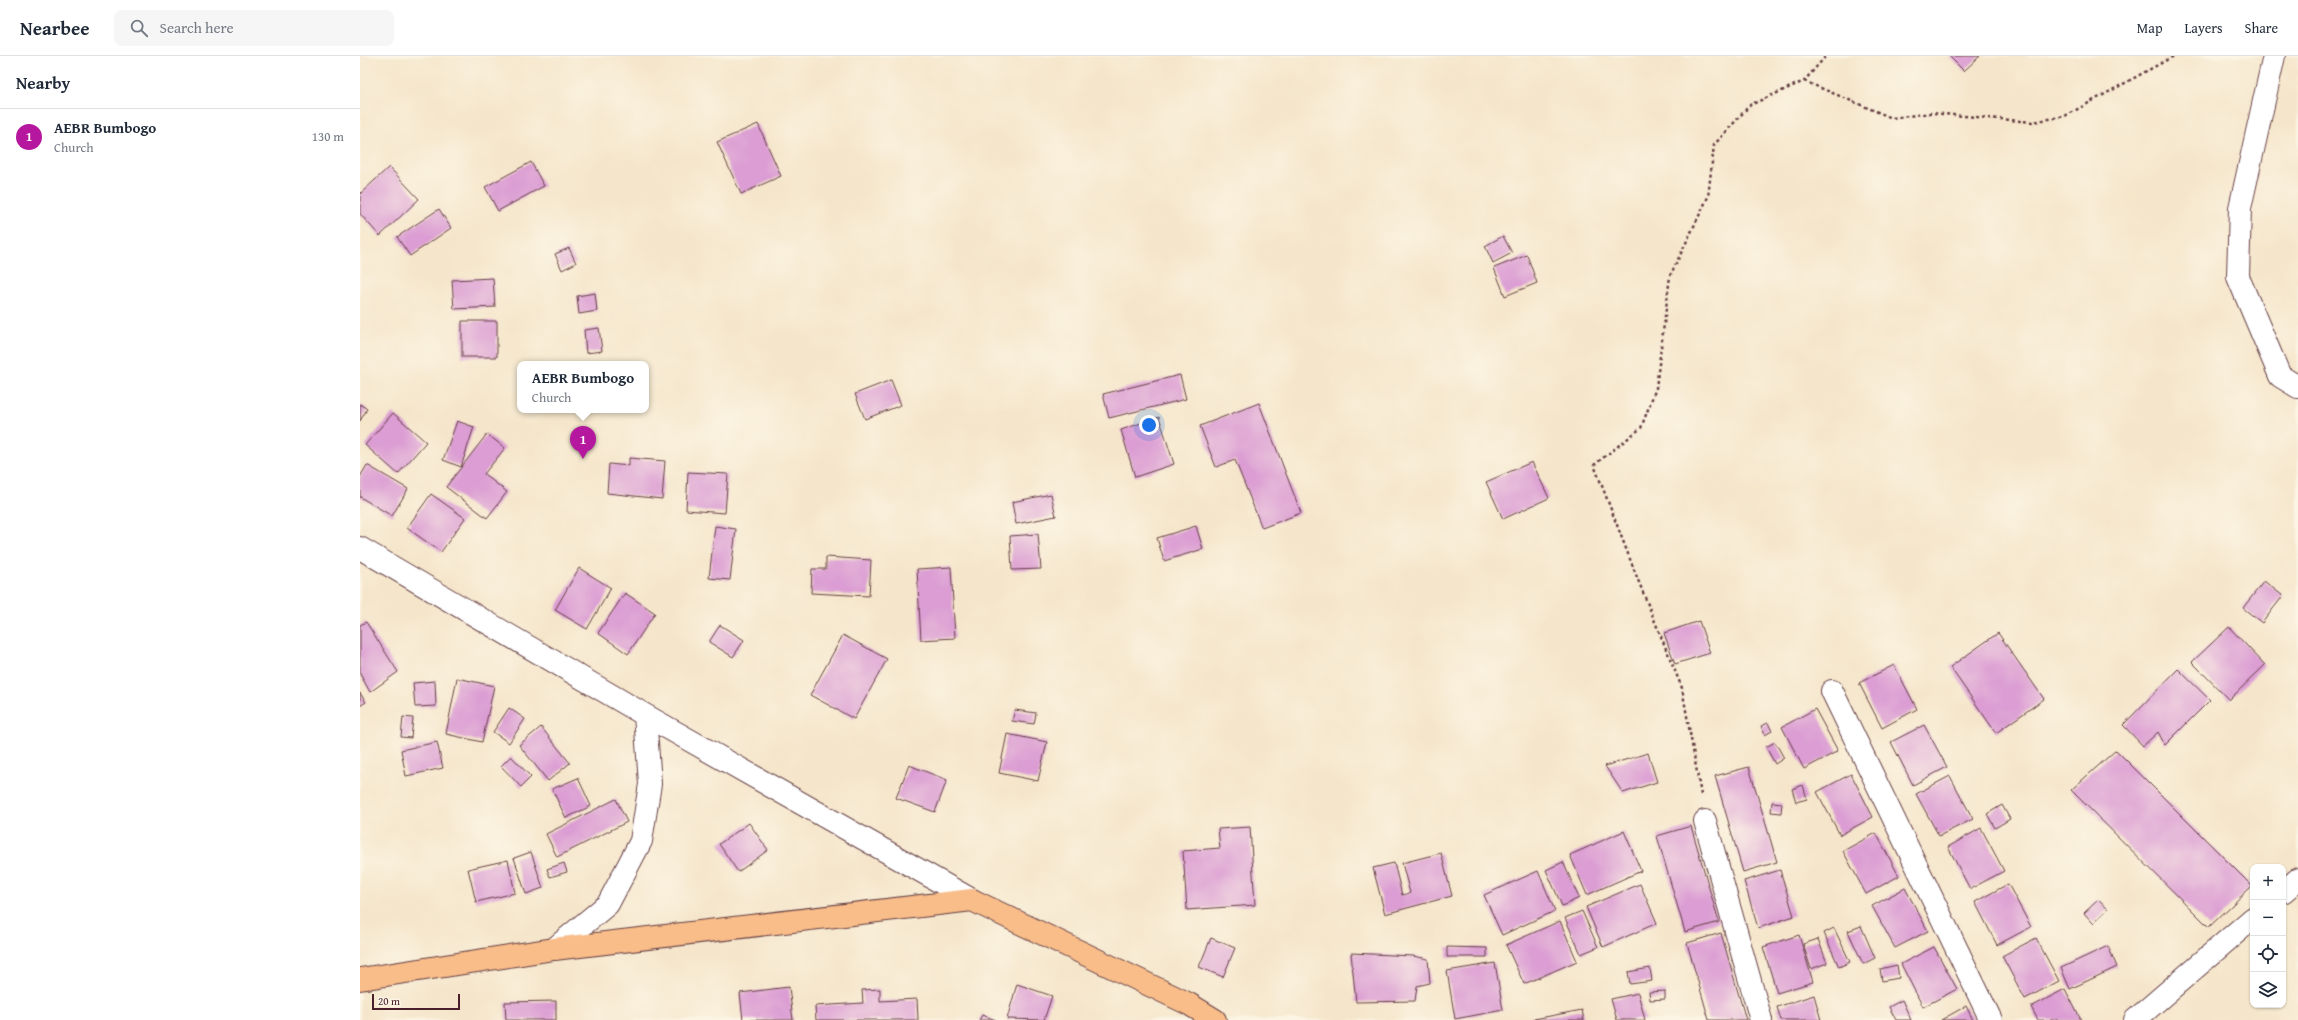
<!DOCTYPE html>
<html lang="en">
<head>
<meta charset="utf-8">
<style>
  :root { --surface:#fff; --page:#f6f6f7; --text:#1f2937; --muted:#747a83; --line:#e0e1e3; --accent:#b5179e }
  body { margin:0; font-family:"Gentium Book Plus",serif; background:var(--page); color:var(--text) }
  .controls { position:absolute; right:12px; bottom:12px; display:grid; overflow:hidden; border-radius:8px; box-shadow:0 1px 3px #0004 }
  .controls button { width:36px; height:36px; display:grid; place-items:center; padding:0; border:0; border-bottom:1px solid var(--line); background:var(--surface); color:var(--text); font:20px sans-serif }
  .scale { position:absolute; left:12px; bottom:10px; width:88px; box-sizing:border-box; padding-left:4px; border:2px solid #4a1f2b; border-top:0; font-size:11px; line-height:14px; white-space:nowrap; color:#4a1f2b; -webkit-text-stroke:3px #fcf5e5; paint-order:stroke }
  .you { position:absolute; left:789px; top:369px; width:14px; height:14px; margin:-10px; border:3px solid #fff; border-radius:50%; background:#1a73e8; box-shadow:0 0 0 6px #1a73e833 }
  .badge { display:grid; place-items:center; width:26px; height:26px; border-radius:50%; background:var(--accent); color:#fff; font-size:13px; font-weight:700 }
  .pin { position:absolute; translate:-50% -33px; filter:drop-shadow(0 1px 2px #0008) }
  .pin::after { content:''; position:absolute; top:21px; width:14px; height:12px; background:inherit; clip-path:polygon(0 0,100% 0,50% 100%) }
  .popup { position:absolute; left:157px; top:305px; width:132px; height:52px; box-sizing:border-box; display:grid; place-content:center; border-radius:8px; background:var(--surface); filter:drop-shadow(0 1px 3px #0005); font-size:13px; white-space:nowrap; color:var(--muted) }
  .popup b { font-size:15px; color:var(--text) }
  .popup::after { content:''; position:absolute; left:50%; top:100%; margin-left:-8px; border:8px solid transparent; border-top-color:var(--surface) }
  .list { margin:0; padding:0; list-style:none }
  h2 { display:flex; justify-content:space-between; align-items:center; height:52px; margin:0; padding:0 16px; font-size:17px }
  h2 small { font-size:13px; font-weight:400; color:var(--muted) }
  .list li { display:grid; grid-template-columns:26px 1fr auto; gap:12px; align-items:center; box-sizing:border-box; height:56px; padding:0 16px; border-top:1px solid var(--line) }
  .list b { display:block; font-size:15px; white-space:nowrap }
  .list p { margin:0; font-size:13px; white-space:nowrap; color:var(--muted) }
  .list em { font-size:13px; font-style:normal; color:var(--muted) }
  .icon { flex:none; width:22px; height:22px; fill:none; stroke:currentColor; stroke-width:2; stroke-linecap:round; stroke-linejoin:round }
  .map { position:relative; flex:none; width:1938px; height:964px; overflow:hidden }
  header { display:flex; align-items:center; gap:24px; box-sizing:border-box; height:56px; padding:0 20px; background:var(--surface); border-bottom:1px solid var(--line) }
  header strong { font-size:19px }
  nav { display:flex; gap:22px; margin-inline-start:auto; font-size:14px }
  .search { width:280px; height:36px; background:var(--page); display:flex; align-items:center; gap:10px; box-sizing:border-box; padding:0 14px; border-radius:8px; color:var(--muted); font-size:15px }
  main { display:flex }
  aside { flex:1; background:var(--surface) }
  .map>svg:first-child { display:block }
  .building { fill:#db9dd3 }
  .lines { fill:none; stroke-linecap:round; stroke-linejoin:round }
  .minor-casing { stroke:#643d43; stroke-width:24 }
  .major-casing { stroke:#643d43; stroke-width:24 }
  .path { stroke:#643d43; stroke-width:2.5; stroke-dasharray:3 3; stroke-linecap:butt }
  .minor { stroke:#fff; stroke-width:22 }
  .major { stroke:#f8bd89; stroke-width:22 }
</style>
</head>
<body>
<header>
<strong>Nearbee</strong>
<div class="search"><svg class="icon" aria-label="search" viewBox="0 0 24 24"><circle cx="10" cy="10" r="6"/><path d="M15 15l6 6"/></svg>Search here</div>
<nav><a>Map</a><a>Layers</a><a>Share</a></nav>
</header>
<main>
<aside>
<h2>Nearby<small></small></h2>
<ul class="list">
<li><span class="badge">1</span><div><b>AEBR Bumbogo</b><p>Church</p></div><em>130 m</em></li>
</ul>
</aside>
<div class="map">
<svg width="1938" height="964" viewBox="0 0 1938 964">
  <rect width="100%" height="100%" fill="#fcf5e5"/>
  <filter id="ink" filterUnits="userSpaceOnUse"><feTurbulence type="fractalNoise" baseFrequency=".025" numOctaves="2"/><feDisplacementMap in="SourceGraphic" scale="8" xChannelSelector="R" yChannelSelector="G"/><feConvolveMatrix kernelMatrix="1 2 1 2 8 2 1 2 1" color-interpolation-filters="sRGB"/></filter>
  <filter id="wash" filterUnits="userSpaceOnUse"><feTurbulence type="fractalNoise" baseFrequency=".012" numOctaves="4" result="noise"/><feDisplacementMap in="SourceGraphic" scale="16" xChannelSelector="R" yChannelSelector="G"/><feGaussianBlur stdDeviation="0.9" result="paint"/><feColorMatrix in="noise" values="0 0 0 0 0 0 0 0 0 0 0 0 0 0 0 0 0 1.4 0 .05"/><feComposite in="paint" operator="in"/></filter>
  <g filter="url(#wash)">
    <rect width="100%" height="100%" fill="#f5e6cb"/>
    <g id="blocks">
      <path class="building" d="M1589 0H1620L1604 15Z
        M398 68 421 120 381 138 357 86Z
        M171 106 184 130 138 155 125 131Z
        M29 111 59 143 20 180 0 158V138Z
        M79 153 91 172 50 200 37 181Z
        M1143 180 1152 197 1133 207 1125 190Z
        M209 192 216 207 202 214 195 198Z
        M1167 199 1177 227 1145 240 1134 212Z
        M133 222 135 251 94 253 92 224Z
        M235 237 237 255 219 258 217 240Z
        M102 265H137V301H102Z
        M239 272 242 295 226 297 224 274Z
        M820 319 826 343 749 362 743 338Z
        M531 324 541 349 505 363 495 338Z
        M899 347 941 457 902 472 875 404 856 411 840 370Z
        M0 348 7 353 0 365Z
        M33 357 66 386 38 418 5 389Z
        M799 361 814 408 775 421 761 374Z
        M97 365 114 371 101 411 83 404Z
        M127 378 145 392 124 418 147 436 127 462 86 431Z
        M269 402 305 405 302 443 247 437 249 408 269 410Z
        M1172 406 1189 442 1143 463 1126 426Z
        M7 409 48 433 32 460 0 441V421Z
        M328 416 368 418 365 457 326 454Z
        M71 438 105 462 81 496 47 472Z
        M691 438 696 460 656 468 652 446Z
        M355 470 376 473 370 524 349 522Z
        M836 470 843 493 804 505 797 482Z
        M678 478 681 513 652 514 650 480Z
        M466 501 511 504 509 540 451 537 452 513H466Z
        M591 511 595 582 561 584 557 513Z
        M219 512 251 532 227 573 195 554Z
        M1904 525 1923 540 1902 567 1883 552Z
        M265 537 295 557 268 598 238 577Z
        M1339 565 1350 597 1315 608 1304 577Z
        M6 566 38 616 10 636 0 618V569Z
        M360 569 384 584 373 601 349 586Z
        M1869 571 1905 609 1869 644 1832 606Z
        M1638 577 1684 643 1636 677 1590 611Z
        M483 579 527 603 494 663 450 639Z
        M1534 609 1557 653 1522 672 1499 627Z
        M1818 613 1850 644 1805 689 1798 676 1783 690 1763 669Z
        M97 622 134 630 122 686 86 678Z
        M75 625 76 650 55 651 53 627Z
        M0 637 6 646 0 650Z
        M149 652 165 663 149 687 133 676Z
        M1455 653 1478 695 1444 713 1422 671Z
        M655 654 676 657 674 668 652 665Z
        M43 661 53 662 51 682 41 681Z
        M1408 667 1412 675 1405 679 1401 670Z
        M1564 669 1587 711 1553 729 1531 686Z
        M181 671 210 707 188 725 159 689Z
        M647 678 687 686 678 725 639 717Z
        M77 686 83 712 46 720 41 694Z
        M1415 686 1424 702 1415 708 1406 691Z
        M1756 694 1892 830 1849 871 1711 734Z
        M1288 697 1297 726 1263 737 1245 710Z
        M151 700 171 721 161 731 141 710Z
        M549 709 587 724 575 756 536 742Z
        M1389 711 1417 806 1383 816 1355 720Z
        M1491 718 1513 761 1480 779 1457 736Z
        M1590 720 1613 763 1579 780 1556 738Z
        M218 722 231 750 206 762 192 733Z
        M1443 729 1447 743 1436 746 1432 733Z
        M256 743 267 766 197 801 186 778Z
        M1412 746 1422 747 1421 757 1411 756Z
        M1642 749 1650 763 1635 772 1627 758Z
        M389 767 408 794 378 816 359 788Z
        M1331 770 1359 866 1325 876 1297 780Z
        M890 771 895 849 827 854 823 795 860 792 858 773Z
        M1621 772 1644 815 1610 833 1588 791Z
        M1264 775 1281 815 1227 839 1210 799Z
        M1516 777 1539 820 1506 838 1483 795Z
        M171 796 183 832 166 838 154 802Z
        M1081 797 1092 840 1025 858 1013 812 1034 807 1042 839 1050 837 1042 807Z
        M148 804 155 837 116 846 108 813Z
        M1203 806 1219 842 1202 850 1186 814Z
        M204 807 207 816 190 821 187 813Z
        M1420 814 1434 860 1398 872 1384 825Z
        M1178 815 1195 855 1142 879 1124 839Z
        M1280 828 1297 867 1243 891 1226 851Z
        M1648 828 1671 871 1637 889 1615 846Z
        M1545 832 1568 875 1535 892 1512 850Z
        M1738 844 1748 853 1733 867 1724 857Z
        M1222 855 1238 891 1221 898 1205 862Z
        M1200 865 1217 905 1164 928 1146 889Z
        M1501 870 1515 902 1503 908 1488 875Z
        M1474 872 1490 906 1479 911 1464 877Z
        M1361 877 1386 964H1349L1327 887Z
        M1439 879 1453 926 1417 937 1403 891Z
        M851 882 875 892 863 921 839 911Z
        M1676 882 1699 925 1665 943 1642 900Z
        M1458 883 1467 907 1451 913 1443 888Z
        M1748 890 1757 911 1710 933 1701 912Z
        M1087 891 1127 892V901H1087Z
        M1574 891 1597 933 1563 951 1541 908Z
        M991 897 1053 900 1068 903 1070 927 1057 930 1055 945 996 946Z
        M1135 907 1143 954 1095 963 1087 915Z
        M1537 909 1539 922 1522 925 1520 913Z
        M1290 912 1292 925 1270 928 1268 916Z
        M657 928 692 940 684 964 647 963Z
        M429 931 433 964H383L380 937Z
        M520 933V945L557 943 558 964H456L455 950 503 947 502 934Z
        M1705 933 1721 964H1678L1671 951Z
        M1305 935V943L1290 944 1289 936Z
        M1278 937 1285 964H1257L1251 943Z
        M1454 939 1461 964H1421L1417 951Z
        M1542 944 1551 964H1536L1529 951Z
        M196 945V964H146L145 946Z
        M1606 950 1613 964H1581Z
        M1222 954 1224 964H1174V963Z
        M622 959 636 964H619Z"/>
    </g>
  </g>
  <g filter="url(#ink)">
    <use href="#blocks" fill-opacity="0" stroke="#643d43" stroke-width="1"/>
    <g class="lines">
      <defs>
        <path id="minor" d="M1914 0 1880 152 1878 221 1920 320 1938 331
          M0 492 285 659 612 844
          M1472 635 1631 964
          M1345 765 1401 964
          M1923 836 1938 823
          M194 893 248 848 281 785 290 728 285 659
          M1775 964 1893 862"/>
        <path id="major" d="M0 923 194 893 612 844 829 948 855 964"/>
      </defs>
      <use href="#minor" class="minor-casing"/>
      <use href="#major" class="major-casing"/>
      <path class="path" d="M1444 25 1532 62 1571 57 1673 66 1705 60 1814 0
        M1341 739 1322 632 1278 524 1234 409 1281 372 1296 332 1310 220 1348 141 1354 89 1390 49 1444 25 1466 0"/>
      <use href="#minor" class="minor"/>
      <use href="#major" class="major"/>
    </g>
  </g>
</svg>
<div class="controls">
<button>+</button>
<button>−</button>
<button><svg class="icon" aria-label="locate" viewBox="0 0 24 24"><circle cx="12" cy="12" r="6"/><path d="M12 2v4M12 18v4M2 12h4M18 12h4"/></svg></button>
<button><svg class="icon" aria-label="layers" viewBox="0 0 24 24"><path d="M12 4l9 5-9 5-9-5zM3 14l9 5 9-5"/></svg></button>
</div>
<div class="scale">20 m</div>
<div class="you"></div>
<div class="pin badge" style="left:223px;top:403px">1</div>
<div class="popup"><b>AEBR Bumbogo</b>Church</div>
</div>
</main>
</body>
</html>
